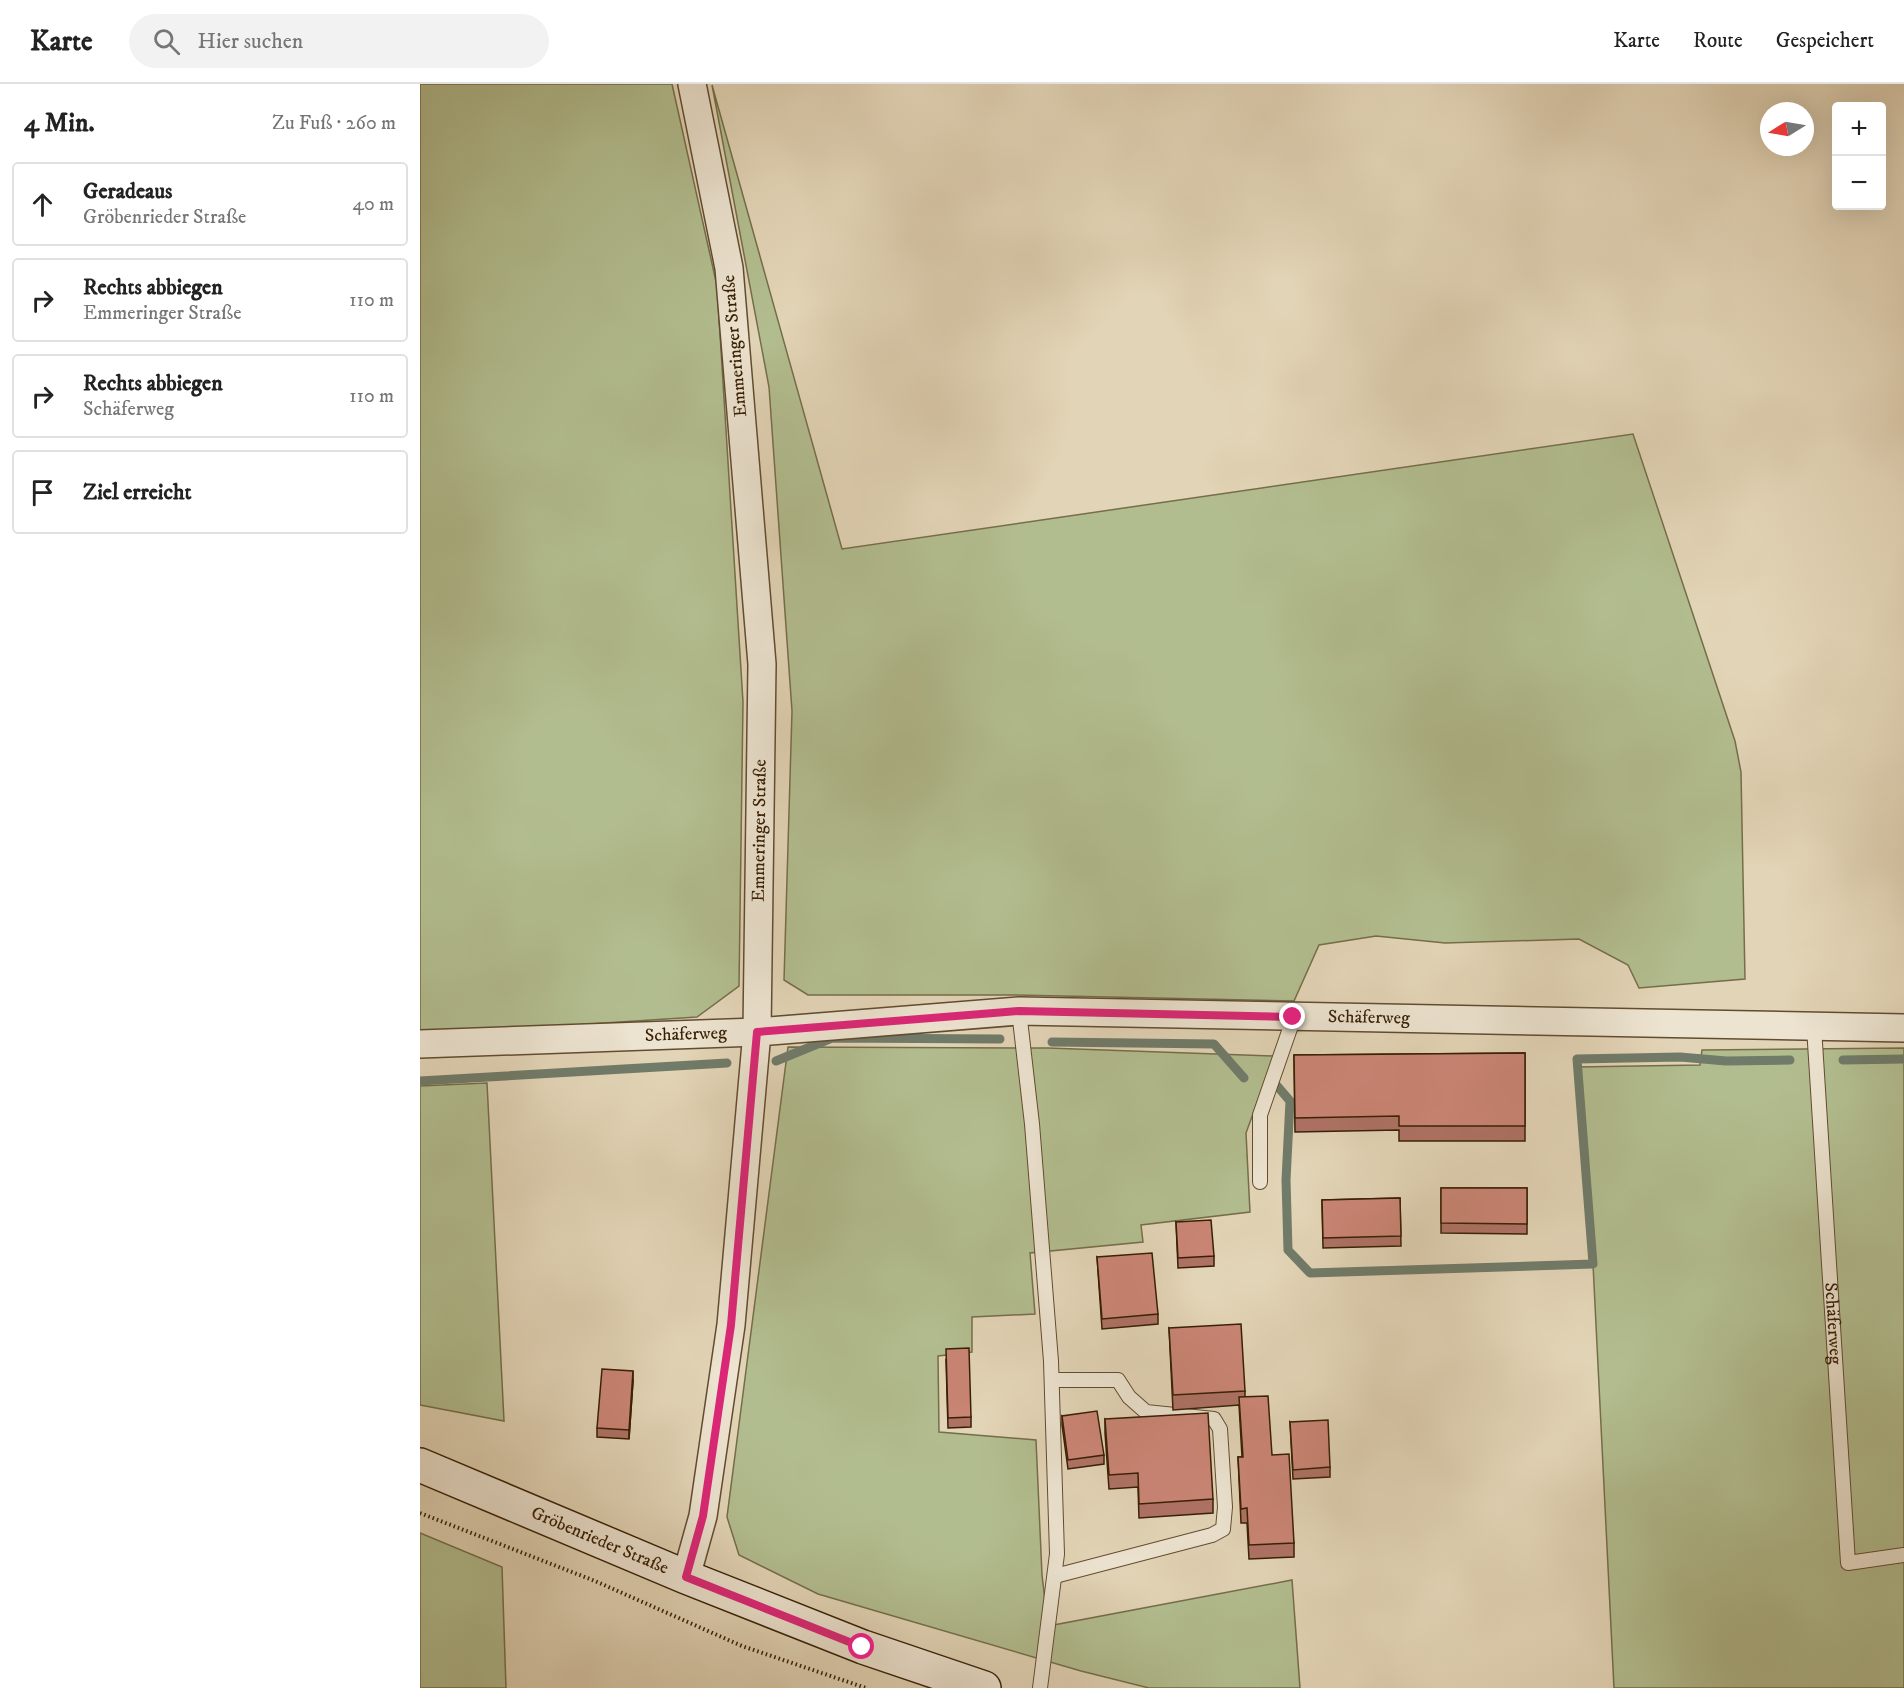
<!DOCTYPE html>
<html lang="de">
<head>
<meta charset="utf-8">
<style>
  :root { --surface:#fff; --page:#f2f2f2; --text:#222; --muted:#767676; --line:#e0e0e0 }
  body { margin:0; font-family:"IM FELL DW Pica",serif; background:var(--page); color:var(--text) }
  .controls { position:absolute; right:18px; top:18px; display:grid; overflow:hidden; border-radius:6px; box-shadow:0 6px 24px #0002 }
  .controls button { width:54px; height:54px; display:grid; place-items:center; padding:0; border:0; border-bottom:2px solid var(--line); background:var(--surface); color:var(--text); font:30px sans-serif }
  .compass { position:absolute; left:1340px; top:18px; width:54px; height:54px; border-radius:50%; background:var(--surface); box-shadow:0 6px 24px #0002; rotate:259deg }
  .stop { position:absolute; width:18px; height:18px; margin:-14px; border:4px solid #db2777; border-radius:50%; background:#fff }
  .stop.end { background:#db2777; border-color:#fff; box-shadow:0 2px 6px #0008 }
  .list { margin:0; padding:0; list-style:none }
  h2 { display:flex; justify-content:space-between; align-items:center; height:78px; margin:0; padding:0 24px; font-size:26px }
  h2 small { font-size:20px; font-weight:400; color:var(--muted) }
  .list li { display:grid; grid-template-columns:39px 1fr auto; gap:18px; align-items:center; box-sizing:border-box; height:84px; margin:0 12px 12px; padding:0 12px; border:2px solid var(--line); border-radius:6px }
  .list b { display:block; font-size:22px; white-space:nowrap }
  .list p { margin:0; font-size:20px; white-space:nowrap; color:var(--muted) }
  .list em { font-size:20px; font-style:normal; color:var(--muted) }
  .icon { flex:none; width:33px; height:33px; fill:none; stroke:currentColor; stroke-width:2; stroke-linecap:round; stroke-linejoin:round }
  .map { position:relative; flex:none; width:1484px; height:1604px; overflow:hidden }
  header { display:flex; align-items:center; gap:36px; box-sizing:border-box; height:84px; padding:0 30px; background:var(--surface); border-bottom:2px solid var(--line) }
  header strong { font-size:28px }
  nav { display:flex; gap:33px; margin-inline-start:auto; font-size:21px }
  .search { width:420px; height:54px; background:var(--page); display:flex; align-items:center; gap:15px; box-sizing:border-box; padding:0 21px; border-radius:33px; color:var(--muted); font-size:22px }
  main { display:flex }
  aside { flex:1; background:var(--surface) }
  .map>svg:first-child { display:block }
  .green { fill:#b2bd8f; stroke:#756e4a; stroke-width:1.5 }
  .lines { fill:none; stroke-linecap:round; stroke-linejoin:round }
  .stream { stroke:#707b69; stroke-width:9 }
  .lane-casing { stroke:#624c30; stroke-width:16 }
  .street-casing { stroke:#624c30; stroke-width:30 }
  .secondary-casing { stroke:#381f04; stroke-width:36 }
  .path { stroke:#381f04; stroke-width:4; stroke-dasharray:1.5 3; stroke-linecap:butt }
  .lane { stroke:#ece3d0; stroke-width:14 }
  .street { stroke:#ece3d0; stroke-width:27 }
  .secondary { stroke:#ece3d0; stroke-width:33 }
  .wall { fill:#ae7265; stroke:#381f04; stroke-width:1.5 }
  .shaded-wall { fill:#8d5d52; stroke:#381f04; stroke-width:1.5 }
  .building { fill:#ca8575; stroke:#381f04; stroke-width:1.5 }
  .route { stroke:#db2777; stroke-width:8 }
  .labels { text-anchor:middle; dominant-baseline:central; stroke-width:5; stroke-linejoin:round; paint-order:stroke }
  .street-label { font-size:18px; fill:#381f04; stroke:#ece3d0 }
</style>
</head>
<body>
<header>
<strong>Karte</strong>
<div class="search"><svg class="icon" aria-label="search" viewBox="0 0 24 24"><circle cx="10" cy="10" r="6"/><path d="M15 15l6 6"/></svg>Hier suchen</div>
<nav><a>Karte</a><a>Route</a><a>Gespeichert</a></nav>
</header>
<main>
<aside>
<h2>4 Min.<small>Zu Fuß · 260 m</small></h2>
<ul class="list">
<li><svg class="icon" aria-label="ahead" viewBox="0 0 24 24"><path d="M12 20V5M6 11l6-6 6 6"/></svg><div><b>Geradeaus</b><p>Gröbenrieder Straße</p></div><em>40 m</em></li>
<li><svg class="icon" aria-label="right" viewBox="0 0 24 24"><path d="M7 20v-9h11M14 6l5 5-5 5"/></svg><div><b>Rechts abbiegen</b><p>Emmeringer Straße</p></div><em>110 m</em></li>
<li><svg class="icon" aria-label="right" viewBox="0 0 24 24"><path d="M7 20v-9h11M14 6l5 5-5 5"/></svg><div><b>Rechts abbiegen</b><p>Schäferweg</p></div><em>110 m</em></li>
<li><svg class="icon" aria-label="arrive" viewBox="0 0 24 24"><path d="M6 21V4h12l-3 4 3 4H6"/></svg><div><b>Ziel erreicht</b></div></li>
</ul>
</aside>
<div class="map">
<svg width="1484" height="1604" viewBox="0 0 1484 1604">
  <rect width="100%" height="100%" fill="#e2d4b6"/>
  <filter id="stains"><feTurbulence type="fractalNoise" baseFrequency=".00333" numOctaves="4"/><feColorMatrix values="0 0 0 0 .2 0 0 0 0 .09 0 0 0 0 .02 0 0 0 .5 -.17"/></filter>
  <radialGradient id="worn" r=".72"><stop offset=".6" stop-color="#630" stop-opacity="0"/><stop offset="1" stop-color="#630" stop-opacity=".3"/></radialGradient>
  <path class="green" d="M0 0H252L297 202 323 618 319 902 277 933 0 951Z
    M292 1 422 465 1213 350 1315 657 1321 688 1325 895 1219 904 1208 881 1159 855 1025 859 956 852 899 861 874 917 594 911H388L364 896 372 627 349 303Z
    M368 963 628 964 854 972 826 1049 830 1128 721 1141 723 1158 610 1169 615 1230 552 1233V1268L518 1272 519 1348 616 1356 622 1491 628 1542 872 1496 880 1604H729L661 1587 398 1510 319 1471 307 1433Z
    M1484 964V1604H1194L1173 1180 1156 983 1280 981 1282 966Z
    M67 999 84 1337 0 1321V1002Z
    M0 1449 82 1483 86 1604H0Z"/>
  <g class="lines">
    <path class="stream" d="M632 958 794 960 824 994
      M1423 976 1484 975
      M356 977 412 954 580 955
      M852 996 870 1017 866 1096 868 1166 890 1189 1173 1180 1157 975 1260 973 1306 977 1370 976
      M0 997 307 979"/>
    <defs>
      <g id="lane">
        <path d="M599 927 612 1040 631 1277 637 1470 620 1604"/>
        <path id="s1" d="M1394 943 1428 1479 1484 1471"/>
        <path d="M840 1098V1031L874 933"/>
        <path d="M632 1296H698L709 1313 726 1328 794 1335 800 1345 805 1423 803 1445 792 1451 635 1492"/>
      </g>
      <g id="street">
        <path id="s2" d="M0 960 337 948 599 927 1484 944"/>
        <path id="s3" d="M266 1493 283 1432 311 1241 337 948 342 580 309 184 272 0"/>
      </g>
      <g id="secondary">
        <path id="s4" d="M0 1381 266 1493 443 1563 564 1604"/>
      </g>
    </defs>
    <use href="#lane" class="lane-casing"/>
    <use href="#street" class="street-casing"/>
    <use href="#secondary" class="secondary-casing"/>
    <path class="path" d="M0 1429 175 1497 322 1562 446 1604"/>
    <use href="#lane" class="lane"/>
    <use href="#street" class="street"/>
    <use href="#secondary" class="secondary"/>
  </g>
  <path class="wall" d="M1105 969V1057H979V1046L875 1048 874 971Z
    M1021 1104H1107V1150L1021 1149Z
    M980 1114 981 1162 903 1164 902 1116Z
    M756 1138 794 1172V1182L758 1184Z
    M677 1173 738 1230V1240L682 1245Z
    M749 1244 825 1307V1313L852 1371 874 1459V1473L829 1475 827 1439H821L818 1373H822L819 1321 753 1326Z
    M526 1275 551 1333V1343L528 1344Z
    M213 1297 209 1355 177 1353V1344Z
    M642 1332 684 1371V1380L648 1385 642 1341Z
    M685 1335 793 1415V1429L719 1434 718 1403 689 1405 685 1349Z
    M870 1338 910 1383V1393L873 1395Z"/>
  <path class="shaded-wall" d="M213 1287V1297L209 1355V1346Z"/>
  <path class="building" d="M1105 969V1042H979V1032L875 1034 874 971Z
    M1021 1104H1107V1140L1021 1139Z
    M980 1114 981 1152 903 1154 902 1116Z
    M791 1136 794 1172 758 1174 756 1138Z
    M732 1169 738 1230 682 1235 677 1173Z
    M821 1240 825 1307 753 1311 749 1244Z
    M549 1264 551 1333 528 1334 526 1265Z
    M182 1285 213 1287 209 1346 177 1344Z
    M848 1312 852 1371 869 1370 874 1459 829 1461 827 1424 821 1425 818 1373H823L819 1313Z
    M677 1327 684 1371 648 1376 642 1332Z
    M788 1329 793 1415 719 1420 718 1389 689 1391 685 1335Z
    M908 1336 910 1383 873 1386 870 1338Z"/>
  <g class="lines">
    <path class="route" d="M442 1563 266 1493 283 1432 311 1241 337 948 599 927 873 933"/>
  </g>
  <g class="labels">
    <g class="street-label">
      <text transform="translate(315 262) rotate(-95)">Emmeringer Straße</text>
      <text stroke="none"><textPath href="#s3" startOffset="752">Emmeringer Straße</textPath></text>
      <text stroke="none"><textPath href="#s2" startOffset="950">Schäferweg</textPath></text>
      <text stroke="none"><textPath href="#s2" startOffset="266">Schäferweg</textPath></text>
      <text stroke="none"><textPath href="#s1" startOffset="297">Schäferweg</textPath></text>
      <text stroke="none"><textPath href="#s4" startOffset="195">Gröbenrieder Straße</textPath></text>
    </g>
  </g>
  <rect width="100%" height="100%" filter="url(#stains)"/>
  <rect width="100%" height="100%" fill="url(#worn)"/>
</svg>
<div class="controls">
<button>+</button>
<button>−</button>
</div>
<svg class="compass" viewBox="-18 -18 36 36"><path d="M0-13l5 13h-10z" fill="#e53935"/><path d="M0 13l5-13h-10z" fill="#767676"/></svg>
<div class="stop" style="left:442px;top:1563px"></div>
<div class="stop end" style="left:873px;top:933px"></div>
</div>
</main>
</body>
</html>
